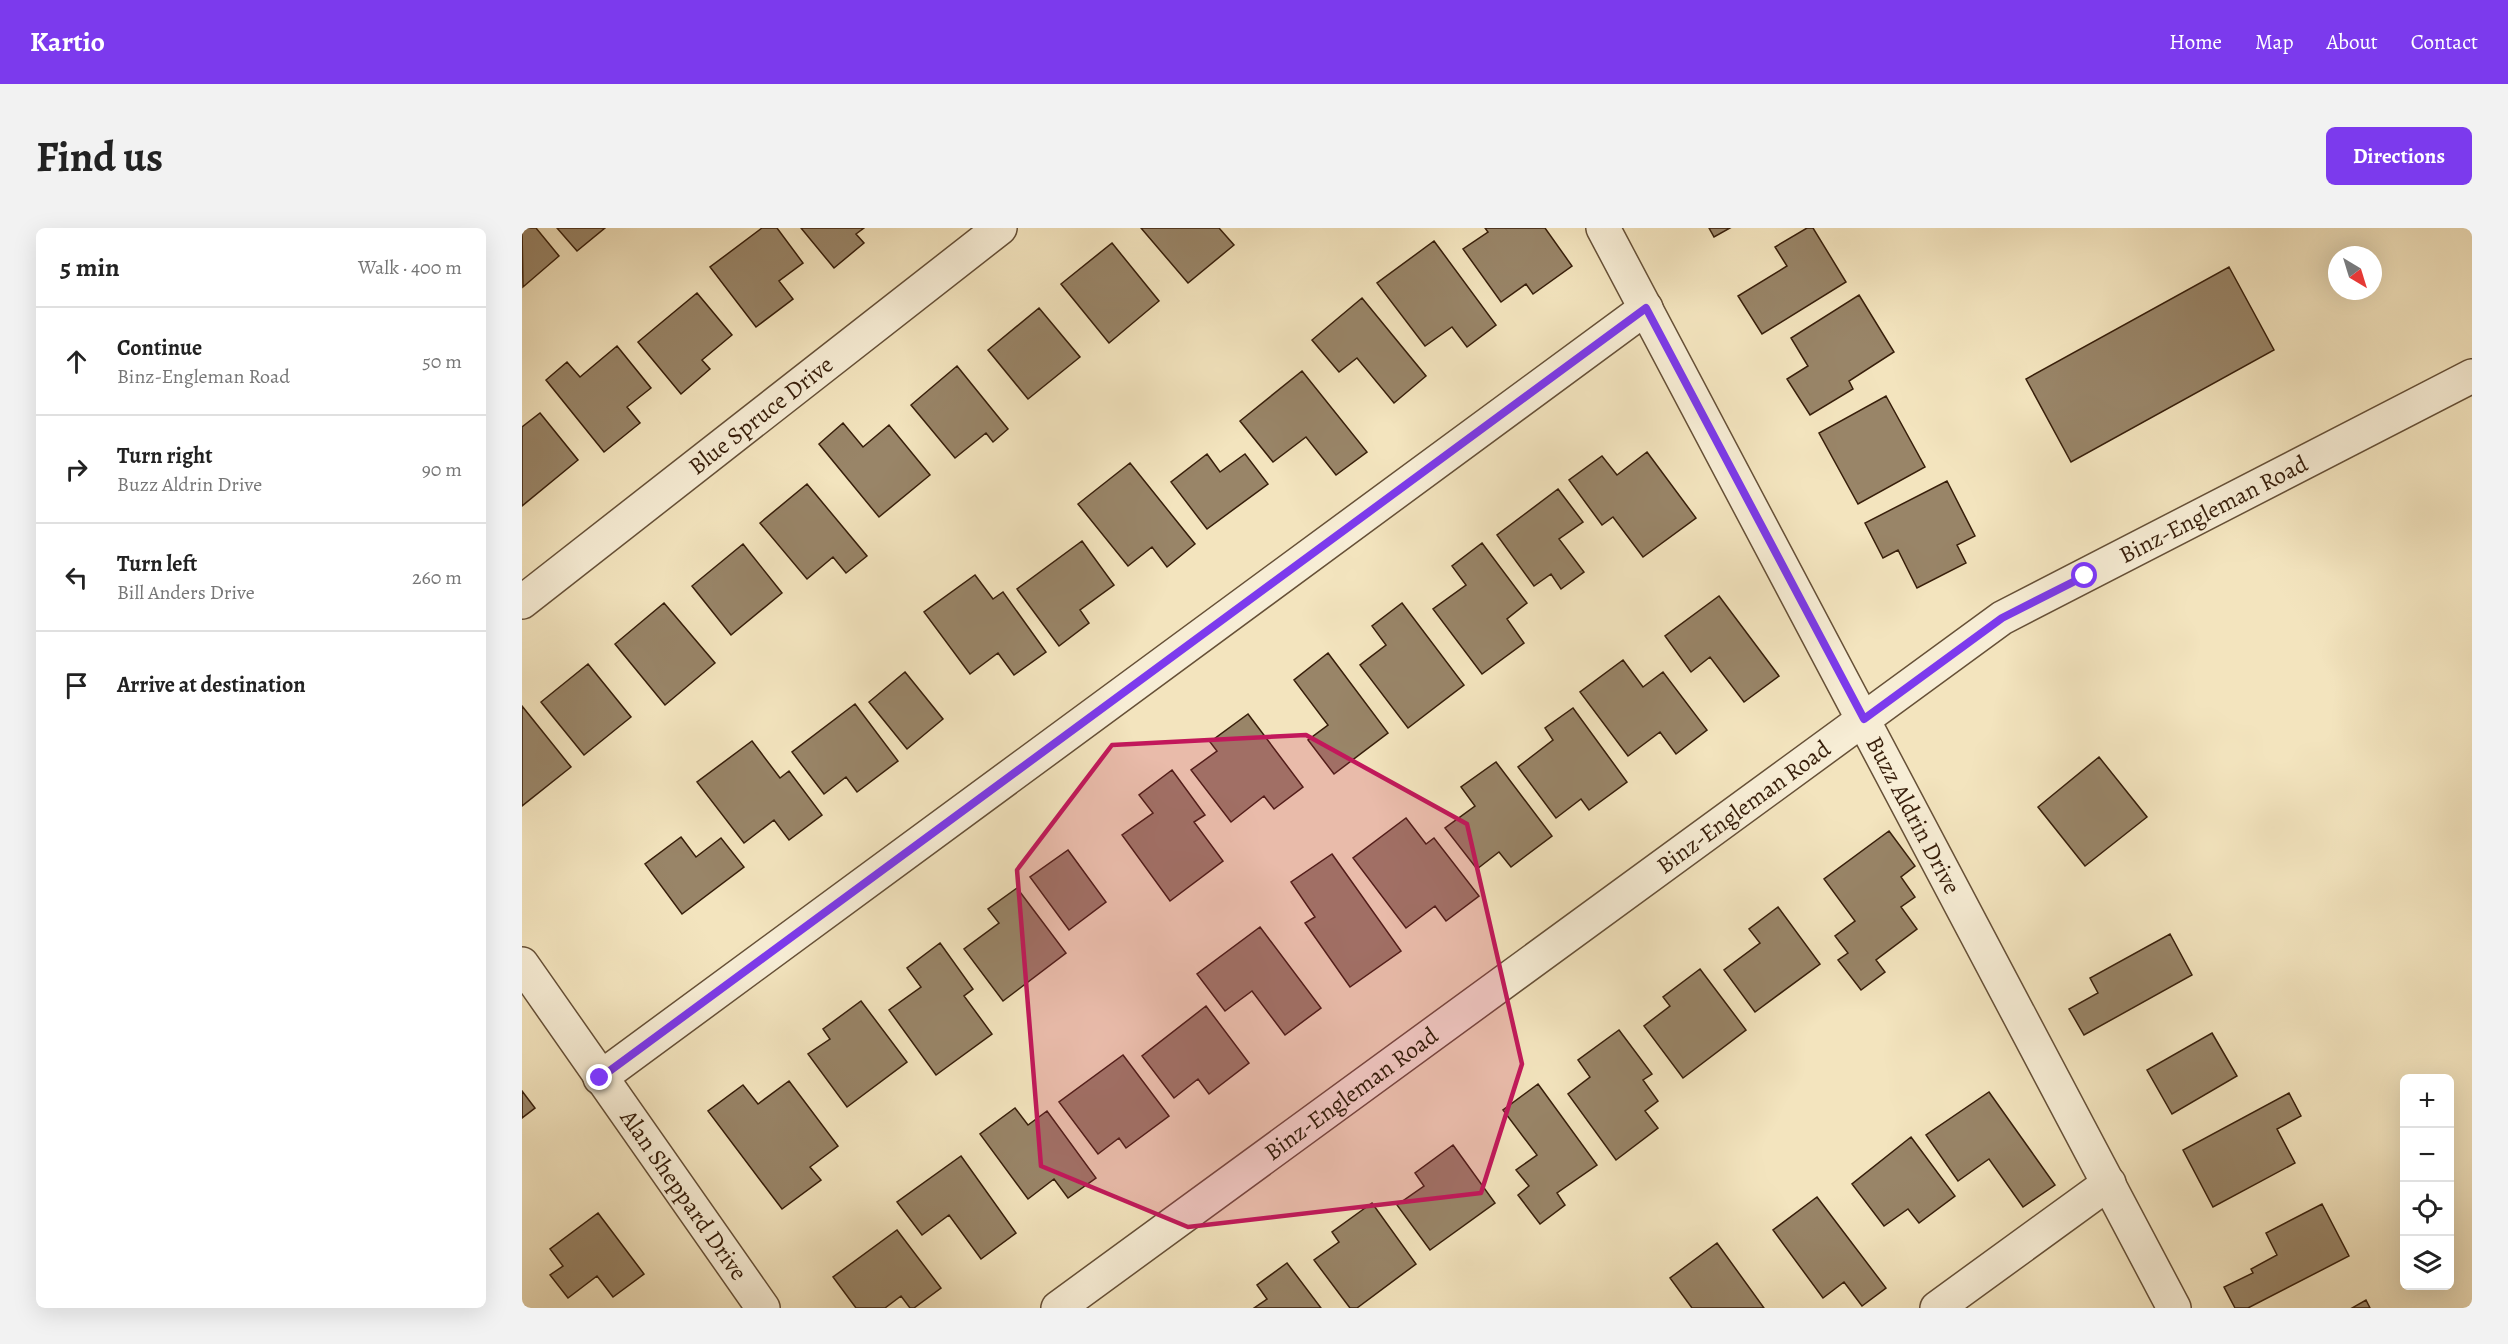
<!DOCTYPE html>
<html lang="en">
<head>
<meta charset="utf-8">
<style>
  :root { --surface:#fff; --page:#f2f2f2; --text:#222; --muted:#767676; --line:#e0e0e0; --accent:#7c3aed }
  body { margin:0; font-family:Alegreya,serif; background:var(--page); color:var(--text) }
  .controls { position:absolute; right:18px; bottom:18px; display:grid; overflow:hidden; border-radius:9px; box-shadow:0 6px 24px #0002 }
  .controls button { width:54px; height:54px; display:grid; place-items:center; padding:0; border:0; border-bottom:2px solid var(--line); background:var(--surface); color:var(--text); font:30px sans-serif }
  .compass { position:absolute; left:1806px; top:18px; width:54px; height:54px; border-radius:50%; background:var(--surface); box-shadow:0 6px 24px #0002; rotate:142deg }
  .stop { position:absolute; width:18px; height:18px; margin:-14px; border:4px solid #7c3aed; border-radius:50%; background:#fff }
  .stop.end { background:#7c3aed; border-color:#fff; box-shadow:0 2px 6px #0008 }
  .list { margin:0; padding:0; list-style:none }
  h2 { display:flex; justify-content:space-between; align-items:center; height:78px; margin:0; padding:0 24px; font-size:26px }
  h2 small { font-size:20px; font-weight:400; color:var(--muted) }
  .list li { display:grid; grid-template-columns:39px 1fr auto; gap:18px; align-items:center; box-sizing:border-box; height:108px; padding:0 24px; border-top:2px solid var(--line) }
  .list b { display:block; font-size:22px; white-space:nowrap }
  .list p { margin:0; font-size:20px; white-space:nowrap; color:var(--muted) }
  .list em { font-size:20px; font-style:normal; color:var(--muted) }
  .icon { flex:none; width:33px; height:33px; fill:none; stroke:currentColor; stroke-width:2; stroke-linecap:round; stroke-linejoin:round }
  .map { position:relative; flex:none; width:1950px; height:1080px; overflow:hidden; border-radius:9px }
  header { display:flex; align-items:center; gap:36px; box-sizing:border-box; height:84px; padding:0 30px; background:var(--accent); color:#fff }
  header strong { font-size:28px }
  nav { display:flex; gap:33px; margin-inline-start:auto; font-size:21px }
  .intro { display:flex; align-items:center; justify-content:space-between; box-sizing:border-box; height:144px; padding:0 36px }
  h1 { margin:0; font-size:42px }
  .button { padding:15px 27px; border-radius:9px; background:var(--accent); color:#fff; font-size:21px; font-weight:700 }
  main { display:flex; gap:36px; padding:0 36px }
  aside { flex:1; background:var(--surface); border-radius:9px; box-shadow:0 6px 24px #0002 }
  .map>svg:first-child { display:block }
  .building { fill:#998568; stroke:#371e0a; stroke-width:1.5 }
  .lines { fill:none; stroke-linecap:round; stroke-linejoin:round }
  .minor-casing { stroke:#665037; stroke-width:36 }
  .minor { stroke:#f7edd5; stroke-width:33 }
  .route { stroke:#7c3aed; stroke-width:8 }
  .marked { fill:#c2185b; fill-opacity:0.2; stroke:#c2185b; stroke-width:4.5; stroke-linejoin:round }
  .labels { text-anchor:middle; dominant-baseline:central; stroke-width:5; stroke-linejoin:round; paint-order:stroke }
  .street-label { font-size:24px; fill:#371e0a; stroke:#f7edd5 }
</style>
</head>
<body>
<header>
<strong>Kartio</strong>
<nav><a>Home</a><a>Map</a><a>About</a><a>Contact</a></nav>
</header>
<div class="intro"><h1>Find us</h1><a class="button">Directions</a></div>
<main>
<aside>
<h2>5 min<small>Walk · 400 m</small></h2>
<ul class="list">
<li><svg class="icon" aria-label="ahead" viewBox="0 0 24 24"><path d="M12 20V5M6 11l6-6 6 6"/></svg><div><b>Continue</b><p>Binz-Engleman Road</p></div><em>50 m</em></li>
<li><svg class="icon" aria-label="right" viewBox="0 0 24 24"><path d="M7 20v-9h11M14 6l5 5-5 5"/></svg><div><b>Turn right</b><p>Buzz Aldrin Drive</p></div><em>90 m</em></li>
<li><svg class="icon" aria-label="left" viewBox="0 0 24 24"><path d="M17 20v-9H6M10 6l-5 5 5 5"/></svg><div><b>Turn left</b><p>Bill Anders Drive</p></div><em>260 m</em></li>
<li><svg class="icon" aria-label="arrive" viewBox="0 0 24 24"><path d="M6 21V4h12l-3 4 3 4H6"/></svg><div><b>Arrive at destination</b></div></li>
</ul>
</aside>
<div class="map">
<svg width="1950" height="1080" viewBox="0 0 1950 1080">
  <rect width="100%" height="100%" fill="#f3e4be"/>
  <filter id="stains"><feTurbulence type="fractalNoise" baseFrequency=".00333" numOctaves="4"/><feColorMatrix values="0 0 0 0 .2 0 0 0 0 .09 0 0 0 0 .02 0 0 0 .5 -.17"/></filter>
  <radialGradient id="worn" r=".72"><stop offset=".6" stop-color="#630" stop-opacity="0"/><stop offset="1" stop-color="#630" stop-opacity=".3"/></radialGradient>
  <path class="building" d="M0 0H14L37 28 1 59Z
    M35 0H83L55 23Z
    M240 0H255L281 35 257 53 271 71 234 99 188 39Z
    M279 0H342L334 6 342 15 312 40Z
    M619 0H697L712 17 666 55Z
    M963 0H1023L1050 38 1011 66 1004 56 979 74 941 21 966 4Z
    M1187 0H1208L1192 9Z
    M1285 0H1291L1324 54 1240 106 1216 68 1265 38 1253 19Z
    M912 13 974 97 945 119 930 99 903 118 855 55Z
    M590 15 637 73 587 115 539 56Z
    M1707 39 1752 122 1549 234 1504 151Z
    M175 65 210 107 180 132 188 141 159 166 116 114Z
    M1337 67 1372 124 1327 153 1331 161 1288 187 1265 151 1286 138 1269 110Z
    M840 70 904 148 872 175 835 130 817 144 790 112Z
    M517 80 558 129 506 171 466 122Z
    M95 118 129 160 105 179 118 195 82 224 24 152 45 134 58 149Z
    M435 138 486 201 471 214 464 205 433 230 389 177Z
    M780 143 845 224 814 247 784 209 751 234 718 193Z
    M1364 168 1403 239 1336 276 1297 205Z
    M18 185 56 232 0 278V199Z
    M321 195 341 219 367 197 408 247 357 289 297 216Z
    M1125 224 1174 290 1121 329 1091 289 1080 297 1047 252 1080 228 1095 247Z
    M685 226 698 244 723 226 746 256 685 301 649 254Z
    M608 235 673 316 645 339 630 319 606 338 556 276Z
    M1425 253 1453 308 1435 317 1444 335 1395 360 1376 322 1361 330 1343 295Z
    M285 256 345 328 324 345 311 329 285 351 238 295Z
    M1036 261 1061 294 1037 311 1062 344 1039 361 1029 346 1012 358 975 307Z
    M560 313 592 357 558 382 567 395 537 418 495 361Z
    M960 315 1005 375 985 391 1002 415 960 446 911 381 944 357 930 338Z
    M221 316 260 365 209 407 170 358Z
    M453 347 471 371 481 364 524 424 492 447 476 425 448 446 402 384Z
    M1197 368 1257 448 1222 474 1188 429 1169 444 1143 408Z
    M142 375 193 435 143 477 93 416Z
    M880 375 942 457 886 500 838 437 864 417 850 398Z
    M806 425 866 505 812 546 786 512 806 497 772 452Z
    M1101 432 1121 459 1141 444 1185 502 1154 526 1138 504 1106 528 1058 464Z
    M66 436 109 489 62 527 19 474Z
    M383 444 421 491 385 521 347 474Z
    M333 476 376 533 335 564 324 549 302 566 270 524Z
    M0 478 49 539 0 578Z
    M1051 480 1105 554 1067 582 1059 571 1034 590 996 539 1031 512 1023 500Z
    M726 486 781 559 752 581 742 568 709 594 669 542 695 523 688 514Z
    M230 513 258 550 267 543 300 587 267 612 252 592 222 615 175 554Z
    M1577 529 1625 589 1563 638 1516 579Z
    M974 534 1030 608 989 639 977 624 955 641 923 600 953 578 939 559Z
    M650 542 683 587 672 594 701 633 648 673 600 607 631 585 617 567Z
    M884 590 904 616 912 610 957 668 924 693 913 678 884 700 831 630Z
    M1367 603 1393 638 1379 649 1393 669 1379 679 1395 701 1354 732 1363 744 1339 762 1316 732 1326 725 1313 708 1333 693 1302 651Z
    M159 609 174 629 199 610 222 639 160 686 123 636Z
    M546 622 584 674 547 702 508 649Z
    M810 626 879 723 828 759 783 695 793 689 769 654Z
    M495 660 544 725 481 773 442 721 477 695 466 681Z
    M1256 679 1298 736 1233 784 1202 742 1238 715 1227 701Z
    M738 699 799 780 763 807 730 763 703 783 675 746Z
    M1648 706 1670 747 1562 807 1547 781 1576 765 1568 750Z
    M418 715 451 761 442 768 470 806 414 847 367 782 399 759 385 740Z
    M1178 741 1224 802 1161 850 1122 798 1148 778 1141 769Z
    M339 773 385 834 325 879 286 826 308 811 301 801Z
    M684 778 727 835 687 866 676 851 652 870 620 828Z
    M1097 802 1130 846 1121 852 1136 873 1123 883 1136 900 1094 932 1046 866 1068 849 1056 832Z
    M1690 805 1715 848 1650 886 1625 842Z
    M601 827 647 888 604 920 597 910 576 926 537 874Z
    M267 853 316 918 288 939 299 952 260 981 186 883 221 857 236 876Z
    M1016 856 1075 937 1035 965 1043 977 1018 996 996 967 1007 958 994 942 1015 927 981 882Z
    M0 863 13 880 0 890Z
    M1467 864 1533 957 1501 979 1467 931 1436 953 1404 907Z
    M1767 865 1779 888 1755 901 1773 935 1691 979 1661 922Z
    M493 880 506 897 525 883 574 950 546 970 532 951 506 971 458 906Z
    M1389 909 1433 968 1397 995 1386 981 1362 998 1330 956Z
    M931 917 973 975 908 1022 875 977 902 958 893 945Z
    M439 928 494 1005 459 1031 427 987 400 1007 375 974Z
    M1295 969 1364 1060 1340 1078 1322 1054 1301 1070 1251 1002Z
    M850 975 894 1036 835 1080H828L792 1032 817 1014 810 1004Z
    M1800 976 1827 1028 1726 1080H1713L1702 1059 1731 1045 1729 1041 1755 1027 1744 1005Z
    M76 985 122 1046 91 1069 75 1048 46 1070 28 1047 41 1038 28 1021Z
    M375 1002 419 1060 392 1080H388L379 1068 363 1080H334L311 1049Z
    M1195 1015 1242 1080H1170L1148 1050Z
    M765 1035 799 1080H732L745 1071 735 1057Z
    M1844 1072 1848 1080H1830Z"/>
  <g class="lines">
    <defs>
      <g id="minor">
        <path id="s1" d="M1081 0 1652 1080"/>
        <path id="s2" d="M0 374 478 0"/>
        <path id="s3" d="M0 736 241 1080"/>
        <path d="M78 850 1124 80"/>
        <path id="s4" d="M536 1080 1480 390 1950 148"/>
        <path d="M1415 1080 1587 955"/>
      </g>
    </defs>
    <use href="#minor" class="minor-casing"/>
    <use href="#minor" class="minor"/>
  </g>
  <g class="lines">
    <path class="route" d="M78 850 1124 80 1342 491 1480 390 1563 348"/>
  </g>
  <path class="marked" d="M784 507 945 596 1000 836 959 965 666 999 519 938 495 642 590 517Z"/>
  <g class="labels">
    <g class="street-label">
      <text stroke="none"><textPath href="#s2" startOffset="303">Blue Spruce Drive</textPath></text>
      <text stroke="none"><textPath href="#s4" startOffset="1407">Binz-Engleman Road</textPath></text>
      <text stroke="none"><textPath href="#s4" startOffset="849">Binz-Engleman Road</textPath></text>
      <text stroke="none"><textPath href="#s1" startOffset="664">Buzz Aldrin Drive</textPath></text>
      <text stroke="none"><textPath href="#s4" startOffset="363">Binz-Engleman Road</textPath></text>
      <text stroke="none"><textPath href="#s3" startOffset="282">Alan Sheppard Drive</textPath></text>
    </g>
  </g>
  <rect width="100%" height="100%" filter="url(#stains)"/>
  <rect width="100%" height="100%" fill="url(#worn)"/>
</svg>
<div class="controls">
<button>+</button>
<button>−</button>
<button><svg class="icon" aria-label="locate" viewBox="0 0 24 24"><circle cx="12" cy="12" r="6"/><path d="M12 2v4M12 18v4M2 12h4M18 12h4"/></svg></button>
<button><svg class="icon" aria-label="layers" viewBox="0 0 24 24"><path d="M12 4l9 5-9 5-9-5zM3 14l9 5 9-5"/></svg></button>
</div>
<svg class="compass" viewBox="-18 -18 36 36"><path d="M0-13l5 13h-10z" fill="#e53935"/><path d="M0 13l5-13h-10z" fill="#767676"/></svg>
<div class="stop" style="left:1563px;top:348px"></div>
<div class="stop end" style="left:78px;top:850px"></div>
</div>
</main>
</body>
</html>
